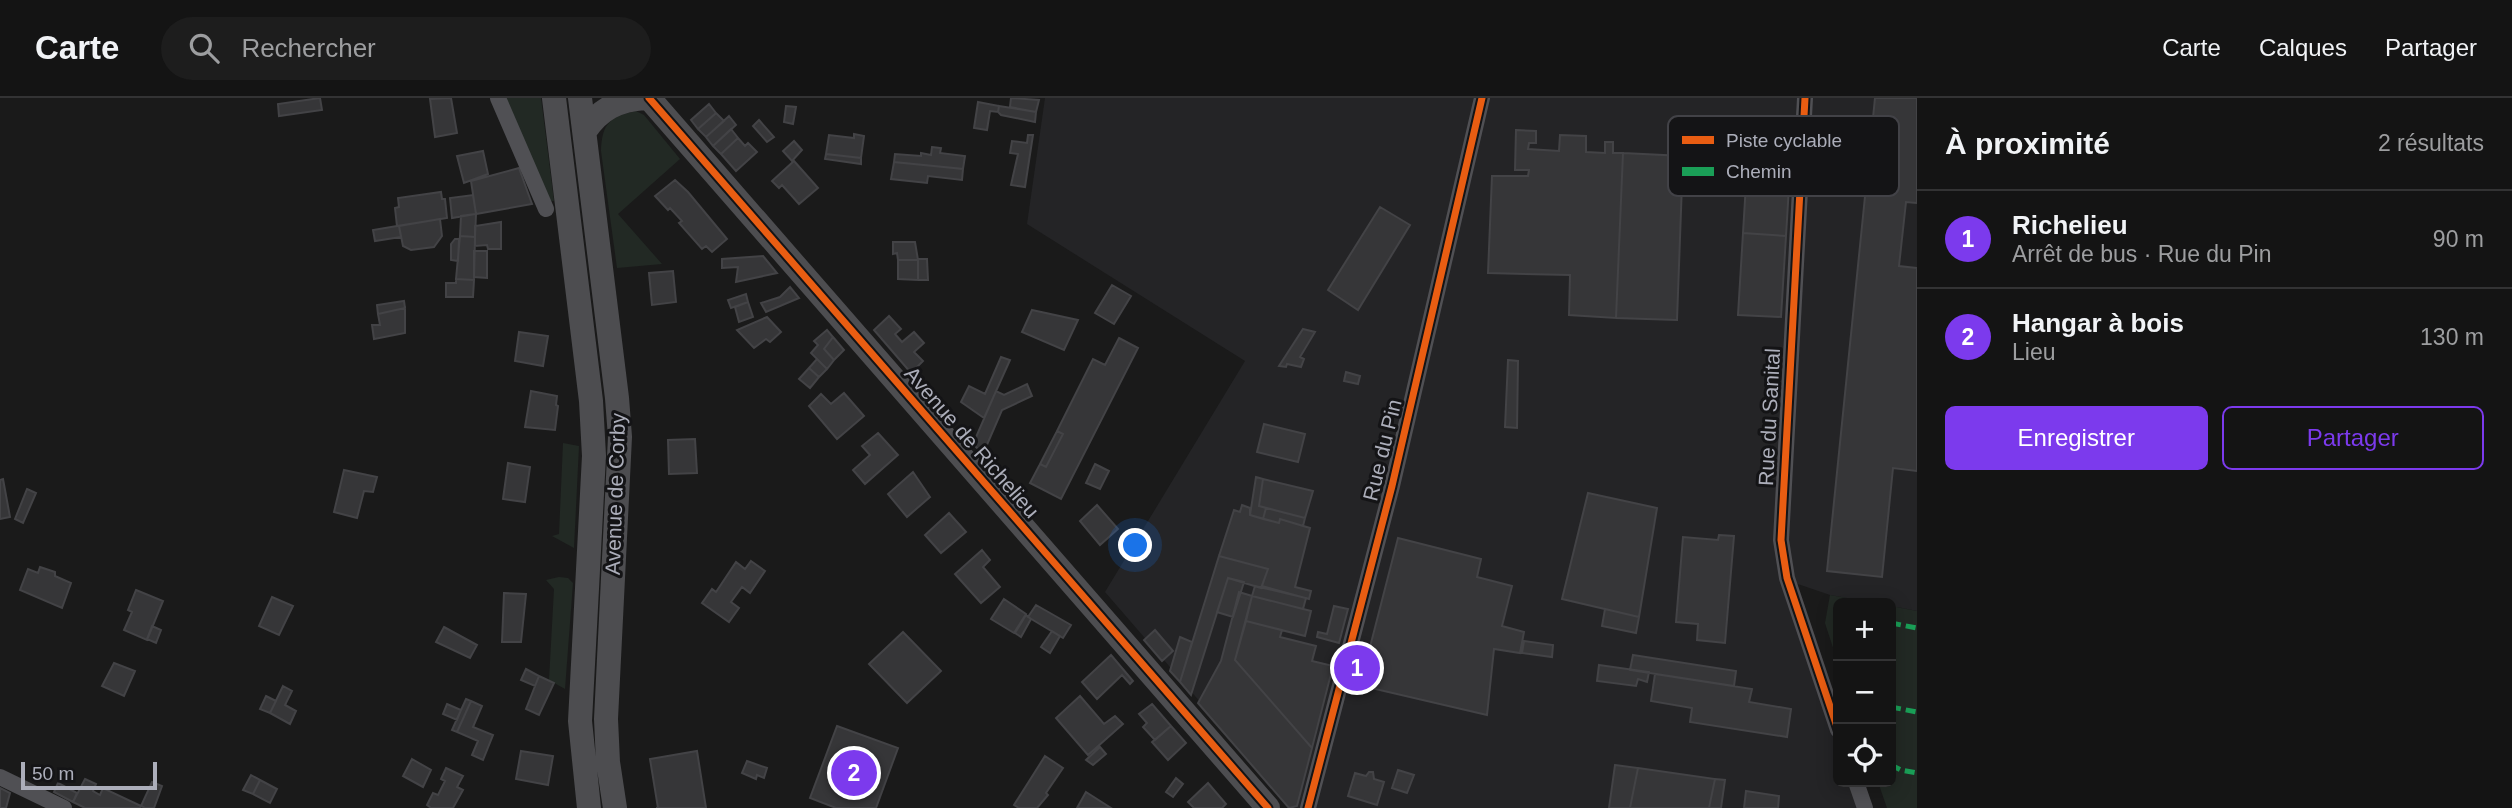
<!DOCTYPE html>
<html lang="fr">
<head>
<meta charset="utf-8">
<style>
  :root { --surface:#141414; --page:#1d1d1d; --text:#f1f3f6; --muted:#9d9ea0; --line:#333334; --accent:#7c3aed }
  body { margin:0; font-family:Arial,sans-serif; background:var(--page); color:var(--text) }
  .controls { position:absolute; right:21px; bottom:21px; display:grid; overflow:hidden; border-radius:10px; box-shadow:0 4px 18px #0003 }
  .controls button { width:63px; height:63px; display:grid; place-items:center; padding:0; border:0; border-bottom:2px solid var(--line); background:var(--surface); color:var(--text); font:35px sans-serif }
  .scale { position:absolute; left:21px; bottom:18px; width:136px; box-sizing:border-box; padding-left:7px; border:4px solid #acaeba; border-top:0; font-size:19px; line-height:24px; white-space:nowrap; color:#acaeba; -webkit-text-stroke:5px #141416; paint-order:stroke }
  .you { position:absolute; left:1136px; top:448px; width:24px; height:24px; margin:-18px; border:5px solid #fff; border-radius:50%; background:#1a73e8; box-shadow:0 0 0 10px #1a73e833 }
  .badge { display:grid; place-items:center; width:46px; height:46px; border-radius:50%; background:var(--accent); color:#fff; font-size:23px; font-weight:700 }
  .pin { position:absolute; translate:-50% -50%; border:4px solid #fff; box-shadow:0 2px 7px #0006 }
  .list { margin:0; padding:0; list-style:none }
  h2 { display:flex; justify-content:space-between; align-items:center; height:91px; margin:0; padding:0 28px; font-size:30px }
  h2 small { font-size:23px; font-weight:400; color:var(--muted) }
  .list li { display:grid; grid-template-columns:46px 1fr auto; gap:21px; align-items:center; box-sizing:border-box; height:98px; padding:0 28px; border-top:2px solid var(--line) }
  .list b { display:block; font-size:26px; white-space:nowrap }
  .list p { margin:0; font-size:23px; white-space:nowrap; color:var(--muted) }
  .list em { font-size:23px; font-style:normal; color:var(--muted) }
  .actions { display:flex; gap:14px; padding:21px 28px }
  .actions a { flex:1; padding:16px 0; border:2px solid var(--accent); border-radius:10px; text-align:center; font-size:24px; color:var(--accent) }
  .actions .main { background:var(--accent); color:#fff }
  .icon { flex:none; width:38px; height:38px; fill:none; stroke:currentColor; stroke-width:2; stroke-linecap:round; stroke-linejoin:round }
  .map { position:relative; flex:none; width:1917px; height:710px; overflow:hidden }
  header { display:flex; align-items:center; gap:42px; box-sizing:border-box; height:98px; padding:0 35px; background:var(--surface); border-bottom:2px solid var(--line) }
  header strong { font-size:33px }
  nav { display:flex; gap:38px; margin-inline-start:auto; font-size:24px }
  .search { width:490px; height:63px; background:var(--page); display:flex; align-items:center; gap:18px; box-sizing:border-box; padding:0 24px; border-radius:38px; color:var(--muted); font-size:26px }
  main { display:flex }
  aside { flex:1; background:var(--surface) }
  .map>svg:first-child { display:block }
  .built { fill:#242426 }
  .green { fill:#222924 }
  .building { fill:#363638; stroke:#434346; stroke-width:2 }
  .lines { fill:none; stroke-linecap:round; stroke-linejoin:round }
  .minor { stroke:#505054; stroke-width:16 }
  .primary { stroke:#4d4d50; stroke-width:24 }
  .quiet { stroke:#1a9f57; stroke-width:5; stroke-dasharray:10 5; stroke-linecap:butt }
  .cycleway-casing { stroke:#141416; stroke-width:11 }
  .cycleway { stroke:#e95d12; stroke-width:7 }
  .labels { text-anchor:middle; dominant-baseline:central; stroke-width:6; stroke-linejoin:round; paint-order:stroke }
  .street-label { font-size:21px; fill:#acaeba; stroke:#141416 }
  .key { fill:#141416; stroke:#424247; stroke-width:2 }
  .key-label { font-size:19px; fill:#acaeba }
</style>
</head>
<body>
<header>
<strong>Carte</strong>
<div class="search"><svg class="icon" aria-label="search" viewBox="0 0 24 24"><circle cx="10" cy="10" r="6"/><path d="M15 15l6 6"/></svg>Rechercher</div>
<nav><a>Carte</a><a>Calques</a><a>Partager</a></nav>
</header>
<main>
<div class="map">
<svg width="1917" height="710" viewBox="0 0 1917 710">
  <rect width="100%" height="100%" fill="#1a1a1a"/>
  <path class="built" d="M1045 0H1917V513L1891 508V505H1874L1830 497 1792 484 1838 622V684H1859L1868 710H1292L1105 494 1245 263 1027 126Z"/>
  <path class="green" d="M505 0H541L554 103H550Z
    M636 13 644 17 680 61 618 116 662 166 617 170 601 53C602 25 610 19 636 13Z
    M563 345 579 348 574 450 552 438 559 436Z
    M559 479 568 480 573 485 565 591 549 582 554 491 546 482Z
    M1830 497 1874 505H1838V565L1825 525Z
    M1891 508 1917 513V710H1887L1878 684H1891Z"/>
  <path class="building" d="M320 0 322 12 279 18 278 6Z
    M451 0 457 35 435 39 430 1Z
    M1011 0 1039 2 1036 14 1010 9Z
    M1875 0H1917V105L1906 104 1899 168 1917 170V373L1893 370 1882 479 1827 473Z
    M978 4 999 8 998 14 990 13 987 32 974 30Z
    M709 6 716 15 698 31 691 22Z
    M786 8 796 9 793 26 784 24Z
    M999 8 1036 14 1035 24 1001 17 998 14Z
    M716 15 724 23 706 39 698 31Z
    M729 18 736 27 713 48 706 39Z
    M759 22 774 39 767 44 753 28Z
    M731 31 738 40 721 56 713 48Z
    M1516 32 1536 33V45H1529L1528 51 1559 53 1560 37 1586 38V54L1605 55V44H1613V55H1623L1616 220 1569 217 1570 177 1488 175 1492 78H1528L1529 72H1515Z
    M854 36 864 38 861 60 826 56 829 37 854 40Z
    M1749 36 1792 38 1786 138 1743 135Z
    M1028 37H1033L1025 89 1011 87 1018 56 1010 55 1012 43 1027 45Z
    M738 40 745 48 748 45 757 54 736 73 721 56Z
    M794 43 802 52 792 63 783 53Z
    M932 49 941 50 940 55 965 58 963 71 894 64 895 56 921 58V55L931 57Z
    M483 53 488 76 464 85 457 58Z
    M1623 55 1683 58 1677 222 1616 220Z
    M826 56 861 60V66L825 61Z
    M794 63 818 90 799 106 782 87 779 90 772 83Z
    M894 64 963 71 962 82 928 78 927 85 891 81Z
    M519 70 532 106 476 116 471 83Z
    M675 82 688 94 727 141 712 154 706 148 702 151 679 125 682 123 670 110 668 112 655 98Z
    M441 94 442 101H445L447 120 397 128 395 110 399 109 398 100Z
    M473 97 476 116 452 120 450 100Z
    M1380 109 1410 127 1358 212 1328 192Z
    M476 116 475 139 460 138 461 118Z
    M440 121 442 138 434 149 411 152 403 148 399 128Z
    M501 124V151H488L487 147 475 148V128Z
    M397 128H399L401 139 375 143 373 132Z
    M1743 135 1786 138 1781 219 1738 217Z
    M460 138 475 139 474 182 456 181Z
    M455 141H459L458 163 451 162V146Z
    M893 144H915L918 162H898L897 155 893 156Z
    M474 153H487V180L474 179Z
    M763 158 777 175 736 184 738 169 722 170V161Z
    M918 161H927L928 182H918Z
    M898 162H918V182L898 181Z
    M673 173 676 204 652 207 649 175Z
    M456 181 474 182 473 199H446V185H456Z
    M1112 187 1131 198 1114 226 1095 215Z
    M790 189 799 200 766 214 761 205 780 199Z
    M746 196 748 204 731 210 728 202Z
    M404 203 405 210 378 216 377 207Z
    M748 204 753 219 739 224 735 209Z
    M405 210V235L374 241 372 227H380L378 216Z
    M1032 212 1078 222 1064 252 1022 234Z
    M889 218 901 231 895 236 902 244 914 234 924 245 914 254 923 263 911 275 874 232Z
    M767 219 781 234 770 244 766 241 754 250 737 232Z
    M1303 231 1315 234 1300 259 1304 261 1301 269 1287 266 1286 269 1279 268Z
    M827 232 833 239 824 251 834 262 827 271 811 255 818 247 814 243Z
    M519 234 548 238 543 268 515 263Z
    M833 239 844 252 834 262 824 251Z
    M1119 240 1138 250 1061 401 1030 385 1040 366 1046 369 1063 336 1057 333 1093 261 1105 267Z
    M1001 259 1010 262 984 320 961 304 969 288 985 296Z
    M817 261 827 271 819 279 809 270Z
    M1508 262 1518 263 1517 330 1505 329Z
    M809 270 819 279 810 290 799 281Z
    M1346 274 1360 278 1358 286 1344 283Z
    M1027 286 1032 298 1002 312 983 356 973 346 996 293 1004 297Z
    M531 293 557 298 556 307 558 308 555 332 525 329Z
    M844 295 864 318 837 341 809 308 821 296 831 306Z
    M1264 326 1305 336 1298 364 1257 354Z
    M1057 333 1063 336 1046 369 1040 366Z
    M878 335 898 357 865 386 853 372 870 357 862 348Z
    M695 341 697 375 669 376 668 342Z
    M508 365 530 369 525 404 503 401Z
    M1095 366 1109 373 1100 391 1086 385Z
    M344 372 377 379 373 394 364 393 357 420 334 414Z
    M913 374 930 399 907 419 888 396Z
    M1256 379 1263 381 1259 408 1266 410 1263 421 1250 417Z
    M3 381 10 419 0 421V382Z
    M1263 381 1313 393 1305 420 1259 408Z
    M27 391 36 395 23 425 15 421Z
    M1588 395 1657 410 1639 519 1562 501Z
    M1097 407 1118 431 1100 447 1080 423Z
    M1242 407 1250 410V417L1279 425 1280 421 1310 430 1295 489 1311 493 1309 501 1262 488 1268 471 1219 458 1234 412 1240 414Z
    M1266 410 1305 420 1303 428 1280 421 1279 425 1263 421Z
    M949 415 966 434 941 455 925 437Z
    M1719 437 1734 438 1725 545 1697 542 1698 526 1676 524 1683 439 1718 442Z
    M1398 440 1481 461 1477 479 1512 488 1502 528 1524 534 1520 555 1494 551 1487 617 1371 590V587L1361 584Z
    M982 452 990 462 983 469 1000 489 981 505 955 476Z
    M1219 458 1268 471 1261 490 1228 480 1191 597 1180 584Z
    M751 463 765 473 750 495 742 489 731 504 739 510 729 524 702 505 712 491 716 494 736 464 745 471Z
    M40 469 55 474V478L71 485 62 510 20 492 28 471 38 475Z
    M1228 480 1244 484 1233 519 1217 514Z
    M1255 488 1306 500 1303 511 1252 498Z
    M136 492 163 503 147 542 124 532 132 514 128 512Z
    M1239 494 1252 498 1235 562 1312 650 1297 708 1289 710 1198 605 1221 563Z
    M504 495 526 496 521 544H502Z
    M1252 498 1311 513 1305 538 1246 523Z
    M272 499 293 508 279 537 259 528Z
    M1004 501 1026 516 1014 535 991 521Z
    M1036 507 1071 527 1063 540 1028 519Z
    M1334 508 1348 511 1339 545 1317 539 1318 534 1327 536Z
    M1605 511 1639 519 1636 535 1602 528Z
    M1026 517 1031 521 1021 539 1015 535Z
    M1246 523 1282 532 1280 539 1316 548 1312 563 1333 568 1312 650 1235 562Z
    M152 528 161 532 156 545 147 541Z
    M444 529 477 547 470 560 436 544Z
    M1155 532 1173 553 1162 563 1144 542Z
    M1052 533 1060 538 1050 555 1041 549Z
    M903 534 941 573 907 605 869 566Z
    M1180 539 1192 544 1180 584 1170 573Z
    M1524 543 1553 547 1552 559 1522 555Z
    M1111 557 1133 583 1130 586 1122 577 1097 601 1082 584Z
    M1633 557 1736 573 1734 588 1630 572Z
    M114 565 135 573 124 598 102 588Z
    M1599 567 1649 574 1647 584 1638 581 1636 588 1597 583Z
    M526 571 539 578 535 588 521 582Z
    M1655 576 1752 591 1749 604 1791 611 1787 639 1690 624 1692 610 1651 603Z
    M539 578 554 585 539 617 526 611Z
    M283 588 292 593 285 607 296 613 290 626 270 615Z
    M266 598 276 603 270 615 260 611Z
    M1080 598 1104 626 1115 618 1123 626 1088 657 1056 620Z
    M466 601 471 603 457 634 452 632Z
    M471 603 482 608 473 629 493 637 483 662 472 657 478 643 457 634Z
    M447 606 461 612 457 622 443 616Z
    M1152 606 1171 628 1155 642 1143 629 1147 625 1139 616Z
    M837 628 898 650 876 710H836L810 700Z
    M1171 628 1186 645 1168 662 1152 644Z
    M1100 649 1106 656 1093 667 1086 662Z
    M521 653 553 658 548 687 516 681Z
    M697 653 706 710H656H658L650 661Z
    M1045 658 1063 670 1046 695 1048 697 1037 710H1019L1014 707Z
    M412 661 431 672 423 689 403 678Z
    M747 663 767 670 764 680 757 677 756 681 742 675Z
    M1615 667 1638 670 1630 710H1609Z
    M446 670 463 678 457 689 463 692 453 710H431L427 707 433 695 438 697 445 683 441 681Z
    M1638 670 1715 681 1709 710H1630Z
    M1398 672 1414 677 1407 695 1392 690Z
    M1369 674H1373L1374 681 1384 684 1377 707 1348 698 1355 675 1366 678Z
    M251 677 260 682 253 696 243 692Z
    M1176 680 1183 686 1173 699 1166 694Z
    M85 681 96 686 93 693 100 697 103 690 141 708 140 710H85L73 704Z
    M1715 681 1725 682 1721 710H1709Z
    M260 682 277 691 270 705 253 696Z
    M152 684 162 688 154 710H145L141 708Z
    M58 685 77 695 73 704 54 694Z
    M1208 685 1226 706 1222 710H1194L1188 704Z
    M0 690 10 695 6 710H0Z
    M1746 693 1779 698 1778 710H1744Z
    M1086 694 1111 710H1077Z"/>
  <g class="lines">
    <path class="minor" d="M498 0 546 111
      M1805 0 1781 442 1787 480 1838 632
      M0 679 64 710
      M1856 684 1865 710
      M1308 710 1392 388 1482 0"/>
    <path class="primary" d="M554 0 591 303 594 358 580 623 589 710
      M580 0 617 300 620 339 606 621 608 664 615 710
      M649 0 1268 710
      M585 33C600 11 618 2 645 0"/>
    <path class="quiet" d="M1891 525 1917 530
      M1891 609 1917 614
      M1891 667 1901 672 1917 675"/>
    <defs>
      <path id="cycleway" d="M649 0 1268 710
        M1805 0 1781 442 1787 480 1838 632
        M1308 710 1392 388 1482 0"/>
    </defs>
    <use href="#cycleway" class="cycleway-casing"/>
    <use href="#cycleway" class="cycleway"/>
  </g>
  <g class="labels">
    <g class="street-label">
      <text transform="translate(1769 319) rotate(-87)">Rue du Sanital</text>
      <text transform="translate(972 344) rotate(49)">Avenue de Richelieu</text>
      <text transform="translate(1382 352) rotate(-76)">Rue du Pin</text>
      <text transform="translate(615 396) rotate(-88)">Avenue de Corby</text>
    </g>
  </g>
  <rect x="1668" y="18" width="231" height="80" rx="10" class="key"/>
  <rect x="1682" y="38" width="32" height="8" fill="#e95d12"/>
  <rect x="1682" y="69" width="32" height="9" fill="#1a9f57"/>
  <g class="key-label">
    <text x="1726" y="49">Piste cyclable</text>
    <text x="1726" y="80">Chemin</text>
  </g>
</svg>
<div class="controls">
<button>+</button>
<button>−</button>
<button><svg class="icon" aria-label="locate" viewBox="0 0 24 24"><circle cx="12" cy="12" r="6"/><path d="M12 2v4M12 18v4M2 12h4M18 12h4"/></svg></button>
</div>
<div class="scale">50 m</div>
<div class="you"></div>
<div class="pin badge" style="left:1357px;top:570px">1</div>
<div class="pin badge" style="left:854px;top:675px">2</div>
</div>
<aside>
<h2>À proximité<small>2 résultats</small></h2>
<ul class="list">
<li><span class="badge">1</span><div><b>Richelieu</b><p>Arrêt de bus · Rue du Pin</p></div><em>90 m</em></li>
<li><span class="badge">2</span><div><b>Hangar à bois</b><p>Lieu</p></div><em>130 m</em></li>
</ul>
<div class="actions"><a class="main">Enregistrer</a><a>Partager</a></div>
</aside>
</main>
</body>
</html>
